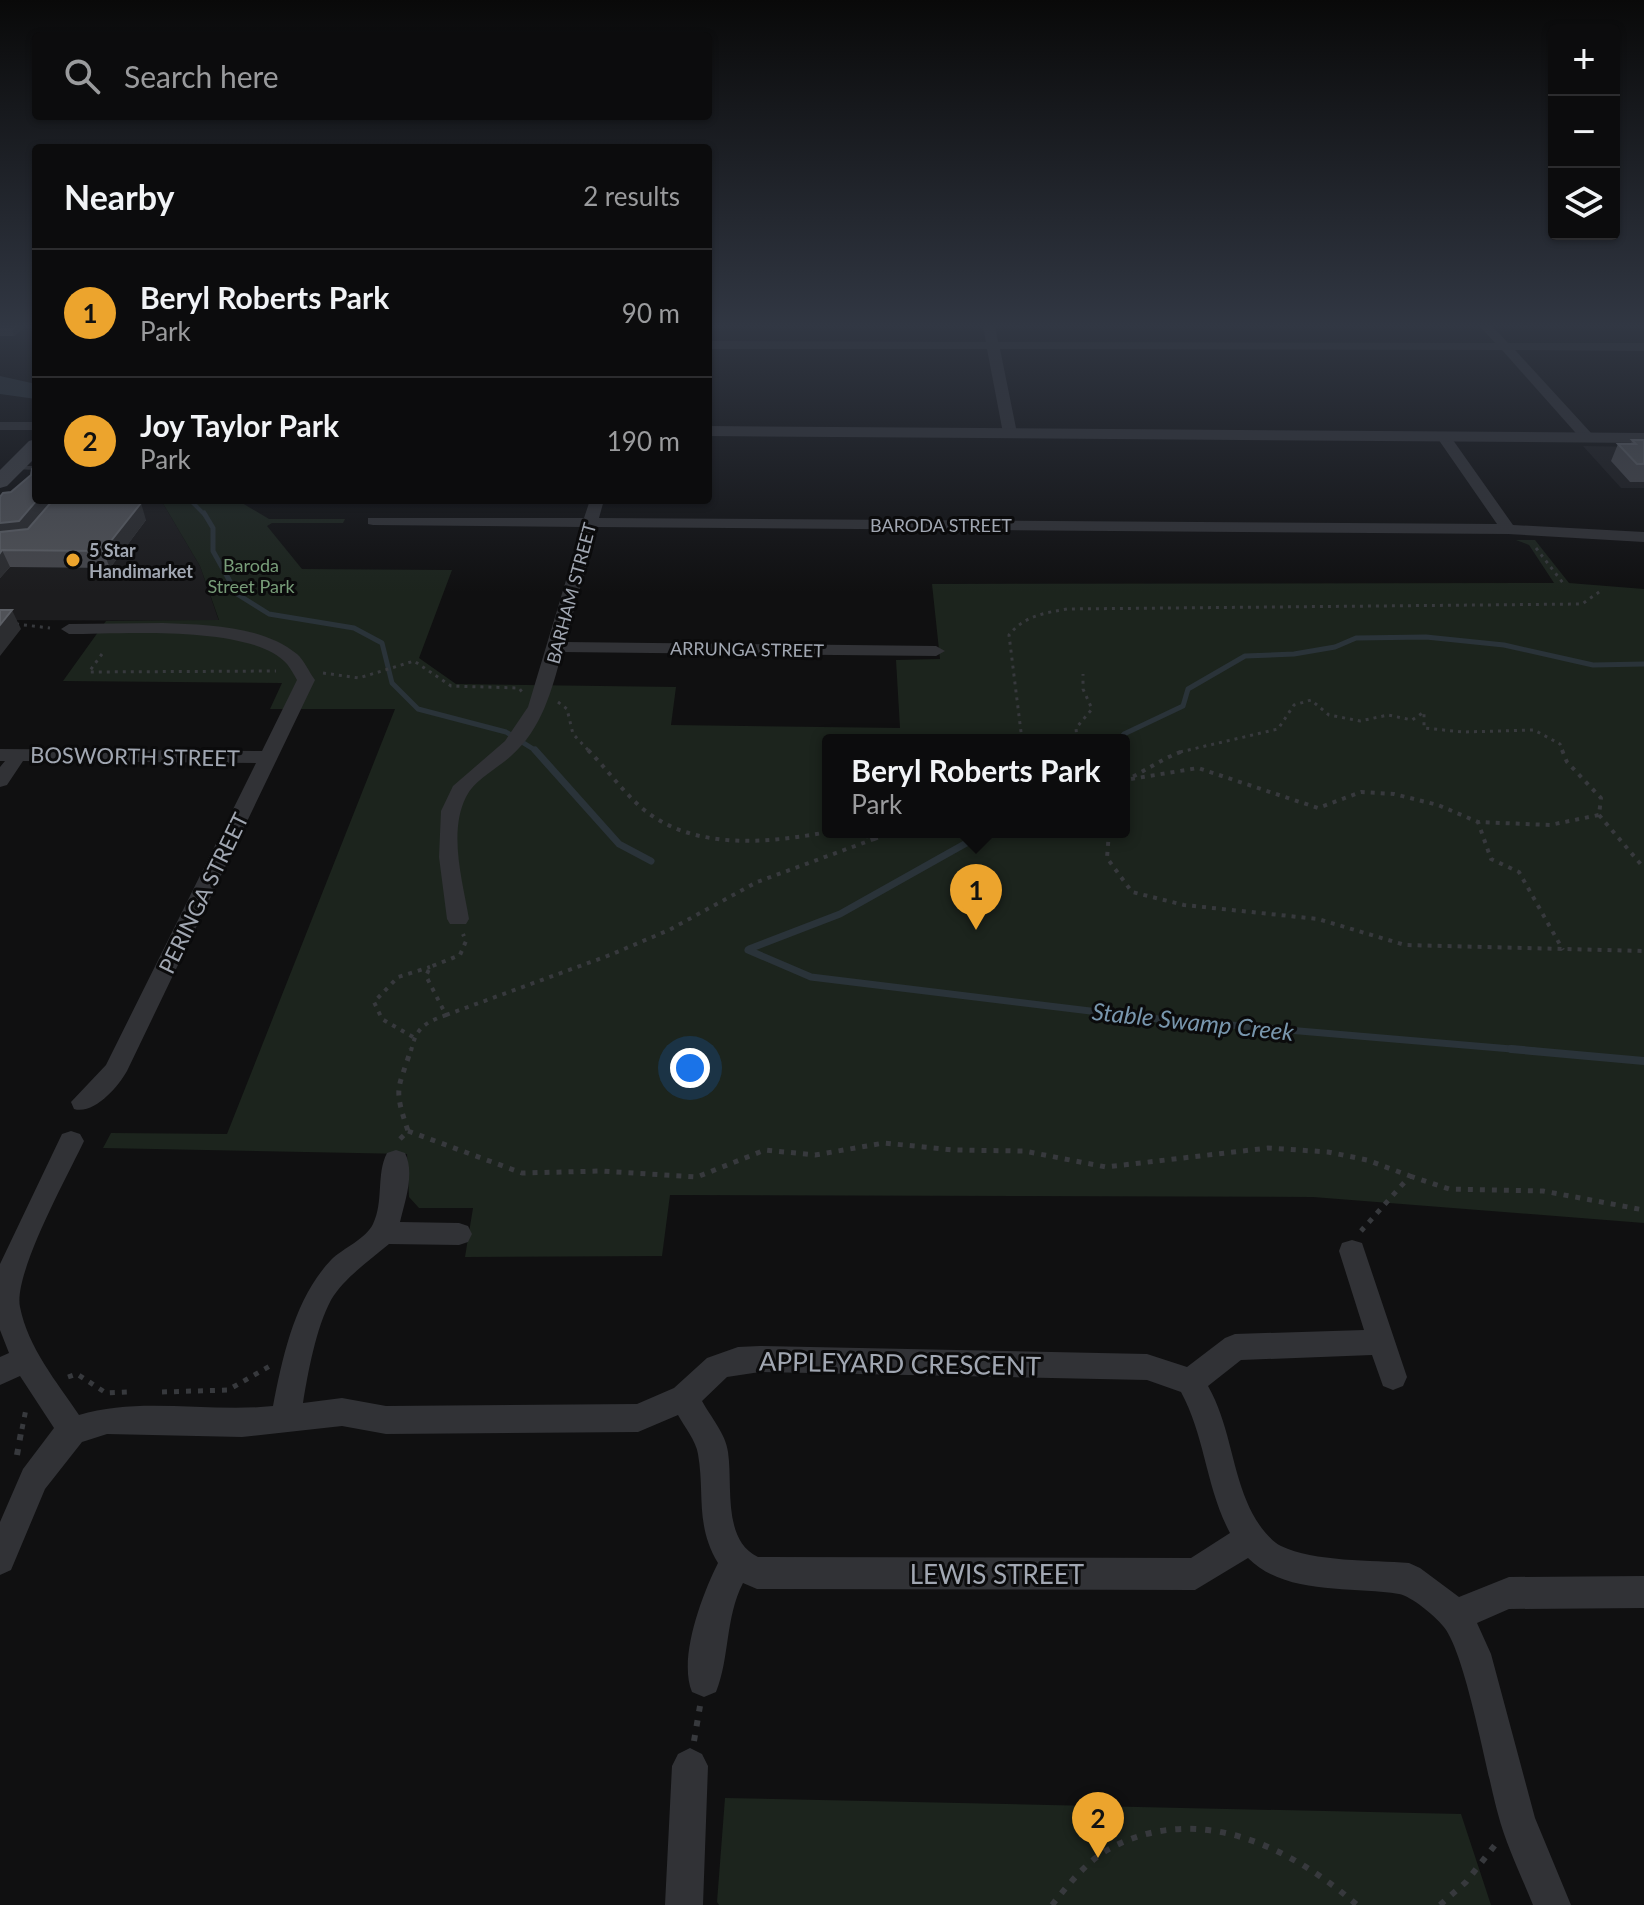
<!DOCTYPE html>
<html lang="en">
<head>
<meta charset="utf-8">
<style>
  :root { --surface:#0c0c0d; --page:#151516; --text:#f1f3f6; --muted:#9a9b9d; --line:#2c2c2e; --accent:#eca42d }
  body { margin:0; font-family:Lato,sans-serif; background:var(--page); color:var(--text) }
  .controls { position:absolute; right:24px; top:24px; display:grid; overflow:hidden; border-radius:8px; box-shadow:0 2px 6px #0004 }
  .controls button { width:72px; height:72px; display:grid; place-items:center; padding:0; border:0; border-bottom:2px solid var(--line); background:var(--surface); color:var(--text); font:40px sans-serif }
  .you { position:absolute; left:690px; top:1068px; width:28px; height:28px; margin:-20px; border:6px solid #fff; border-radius:50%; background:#1a73e8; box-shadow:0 0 0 12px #1a73e833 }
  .badge { display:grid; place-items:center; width:52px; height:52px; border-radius:50%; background:var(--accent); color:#111; font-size:26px; font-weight:700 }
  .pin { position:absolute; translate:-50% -66px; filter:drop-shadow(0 2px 4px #0008) }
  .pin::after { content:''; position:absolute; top:42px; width:28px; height:24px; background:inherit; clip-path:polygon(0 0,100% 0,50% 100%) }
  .popup { position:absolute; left:822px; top:734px; width:308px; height:104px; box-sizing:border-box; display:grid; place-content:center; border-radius:8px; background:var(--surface); filter:drop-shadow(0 2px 6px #0005); font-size:26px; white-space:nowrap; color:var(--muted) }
  .popup b { font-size:30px; color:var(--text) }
  .popup::after { content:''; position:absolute; left:50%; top:100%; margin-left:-16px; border:16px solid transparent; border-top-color:var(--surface) }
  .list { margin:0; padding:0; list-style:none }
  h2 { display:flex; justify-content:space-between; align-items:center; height:104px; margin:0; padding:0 32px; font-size:34px }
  h2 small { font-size:26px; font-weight:400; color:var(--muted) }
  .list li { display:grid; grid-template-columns:52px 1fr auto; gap:24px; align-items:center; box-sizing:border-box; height:128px; padding:0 32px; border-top:2px solid var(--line) }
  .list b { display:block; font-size:30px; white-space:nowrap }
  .list p { margin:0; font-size:26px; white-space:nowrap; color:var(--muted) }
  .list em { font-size:26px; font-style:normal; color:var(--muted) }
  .icon { flex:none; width:44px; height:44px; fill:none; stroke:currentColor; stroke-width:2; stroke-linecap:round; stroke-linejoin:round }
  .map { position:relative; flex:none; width:1644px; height:1905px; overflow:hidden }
  .search { position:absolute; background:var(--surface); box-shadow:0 2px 6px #0004; left:32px; top:32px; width:680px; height:88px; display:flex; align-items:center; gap:20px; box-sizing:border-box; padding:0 28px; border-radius:8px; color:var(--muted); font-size:30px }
  .panel { position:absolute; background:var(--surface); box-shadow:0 2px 6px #0004; left:32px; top:144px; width:680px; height:360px; border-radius:8px }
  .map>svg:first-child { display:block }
  .built { fill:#1c1c1e }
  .green { fill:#1c241d; fill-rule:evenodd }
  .water { fill:#2a3339 }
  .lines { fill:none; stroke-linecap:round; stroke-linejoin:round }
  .stream-far3 { stroke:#2a3339; stroke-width:4 }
  .stream-far2 { stroke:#2a3339; stroke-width:5 }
  .stream-far1 { stroke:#2a3339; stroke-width:7 }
  .stream { stroke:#2a3339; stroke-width:8 }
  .path-far3 { stroke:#37393d; stroke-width:3; stroke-dasharray:3 5; stroke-linecap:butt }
  .path-far2 { stroke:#37393d; stroke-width:4; stroke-dasharray:4 6; stroke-linecap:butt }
  .path-far1 { stroke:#37393d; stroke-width:5; stroke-dasharray:5 7; stroke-linecap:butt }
  .path { stroke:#37393d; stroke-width:6; stroke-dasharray:6 9; stroke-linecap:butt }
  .service { fill:#313236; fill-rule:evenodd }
  .minor { fill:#313236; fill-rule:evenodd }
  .tertiary { fill:#313236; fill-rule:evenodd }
  .secondary { fill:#3f4146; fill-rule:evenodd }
  .wall { fill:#46474c }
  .shaded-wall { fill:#2c2d30 }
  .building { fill:#505257; stroke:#5c5f65; stroke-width:2 }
  .poi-dot { fill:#eca42d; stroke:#0b0b0c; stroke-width:3 }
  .labels { text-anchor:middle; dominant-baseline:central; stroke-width:6; stroke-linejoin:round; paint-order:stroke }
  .far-street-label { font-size:18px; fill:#a1a7b2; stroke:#0b0b0c }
  .far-poi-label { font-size:18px; font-weight:bold; fill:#a1a7b2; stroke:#0b0b0c; text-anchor:start }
  .far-park-label { font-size:18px; fill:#789d79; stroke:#0b0b0c }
  .street-label { font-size:22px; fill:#a1a7b2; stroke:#0b0b0c }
  .water-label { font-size:24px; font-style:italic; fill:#7896ad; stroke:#0b0b0c }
  .near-street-label { font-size:26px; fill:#a1a7b2; stroke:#0b0b0c }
</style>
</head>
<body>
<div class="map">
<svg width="1644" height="1905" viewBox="0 0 1644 1905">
  <rect width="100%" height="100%" fill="#101011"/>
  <path class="built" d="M1583 446 1644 447V488H1621Z
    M36 500H161L200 566 219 621 0 620V512Z"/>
  <path class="green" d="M161 500H237L269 519H345L343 523H272L267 526 302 569 452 570 419 658 456 684 676 687 671 725 900 728 896 660 940 659 932 584 1554 583 1529 545 1516 540H1535L1569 583 1644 589V1223L1313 1197 670 1195 662 1256 465 1257 473 1208H419L409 1197 407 1154 103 1148 111 1133 227 1134 395 709H270L282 683 63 681 106 621 219 620 200 566ZM828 740H1124V832H828Z
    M725 1798 1461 1814 1491 1905H719L717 1902Z"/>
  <path class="water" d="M0 376 36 384V399L0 394Z"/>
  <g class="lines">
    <path class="stream-far3" d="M190 500 205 515"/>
    <path class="stream-far2" d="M204 513 213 528V551L237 594 269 614 354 628 382 643 392 683 418 709 506 732 538 752
      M1119 740 1124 734 1183 706 1188 689 1245 656 1294 654 1335 647 1356 638 1426 637 1504 645 1593 665 1644 664"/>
    <path class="stream-far1" d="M535 750 619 844 651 861
      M749 949 840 914 986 832
      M748 950 811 977 1148 1018 1534 1051"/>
    <path class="stream" d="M1511 1049 1644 1061"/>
    <path class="path-far3" d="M1536 548 1563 583
      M16 624 50 628
      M102 654 89 672 276 671
      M323 673 359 678 414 661 451 686 519 688 522 692
      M558 702 567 709 573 734 590 752
      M1022 740 1009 635C1024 616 1044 613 1067 609L1582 604 1602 590
      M1077 740 1076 728 1092 709 1083 689V674
      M1180 752 1278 729 1294 705 1311 700 1329 715 1360 721 1388 715 1412 720 1424 712V728L1463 732 1534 730 1560 744 1563 752"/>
    <path class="path-far2" d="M588 750C607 769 622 791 643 809 694 851 768 843 828 832
      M1562 750 1567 762 1601 798 1599 815 1550 825 1478 822 1491 859 1519 872 1563 950
      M1131 779 1198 768 1318 808 1361 792 1394 794 1438 805 1478 822
      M1124 781C1146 771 1162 758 1186 750
      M1599 815 1644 868
      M1109 832 1107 858 1132 892 1184 905 1318 919 1405 945 1644 951
      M874 839 893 832
      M446 1015 610 955 669 930 757 882 874 839 857 832
      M413 1037 382 1019 374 1002 398 977 430 967
      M411 1051C416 1028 424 1023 446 1015L426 976 430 967 460 955 466 941 463 934"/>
    <path class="path-far1" d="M408 1131 522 1173 602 1171 697 1177 765 1150 815 1155 884 1143 954 1150 1024 1151 1106 1167 1268 1148 1328 1152 1367 1160 1410 1176 1361 1231
      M400 1139 408 1131C393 1086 398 1091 411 1049
      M1410 1176 1449 1189 1543 1191 1644 1210
      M68 1377 77 1374 106 1393 129 1392
      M162 1392 228 1390 270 1366
      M22 1429 26 1409"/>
    <path class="path" d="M17 1455 22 1427
      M694 1741 700 1706
      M1052 1905C1068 1885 1086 1862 1109 1849 1197 1801 1289 1846 1357 1905
      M1440 1905 1466 1882 1495 1845"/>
    <path class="service" d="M12 466H36V470L14 469 10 467Z"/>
    <path class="minor" d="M983 326H995L998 342 1495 343 1480 326H1492L1508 343H1644V351L1515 350 1592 434V440H1582L1502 350 1000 349 1017 433 1010 437 1003 433 987 349H708V341L986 342Z
      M0 422H36V430H0Z
      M1443 432 1448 433 1513 525 1644 532V542L1508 534 597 527 565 642 936 646 945 651 936 656 562 652C552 690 542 729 511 756 497 769 475 779 466 797 448 833 463 882 469 919L466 924H450L447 919 439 857 441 811 453 786 505 741 528 707 582 527 373 525 368 524V518H584L590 500H604L599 518 1497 524 1436 436Z
      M163 623C206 625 261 625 297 654 304 660 309 672 315 680L127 1071C118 1087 94 1115 74 1109L71 1102 106 1065 256 763 23 761 7 785 0 787V767L5 761H0V749L262 751 297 680C294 675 291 669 287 664 252 624 120 634 69 634L61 629 69 624Z
      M71 1131 80 1134 84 1141C68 1175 13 1274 20 1307 28 1348 57 1382 79 1415 140 1396 209 1413 273 1406 283 1355 295 1298 331 1260 343 1248 366 1239 373 1224 384 1202 376 1174 387 1153L396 1150 405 1153C415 1173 405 1201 400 1222L459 1223 468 1226 472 1234 468 1242 459 1245 389 1244C369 1261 345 1277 331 1300 316 1328 308 1372 303 1403L342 1398 386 1406 637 1404 674 1388 707 1358 738 1347 760 1346 1147 1354 1187 1367 1225 1338 1235 1334 1364 1330 1339 1251 1342 1243 1352 1240 1362 1243 1407 1377 1403 1386 1393 1390 1383 1386 1372 1355 1241 1360 1208 1386C1229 1423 1231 1464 1247 1502 1253 1517 1266 1538 1281 1546 1314 1562 1372 1560 1409 1563L1420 1568 1459 1597 1509 1577 1644 1576V1608L1509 1609 1477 1623 1491 1654 1535 1818 1571 1905H1533C1521 1875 1506 1845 1498 1814 1487 1775 1465 1650 1443 1626 1435 1616 1411 1596 1399 1594 1350 1586 1286 1596 1248 1558L1195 1590 757 1589 743 1583C725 1618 730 1657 716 1692L704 1697 692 1692C678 1658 702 1595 718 1563 695 1525 705 1494 698 1454 696 1441 684 1426 678 1415L638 1432 386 1434 342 1426 242 1437 107 1434 82 1442 45 1489 11 1570 0 1575V1522L23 1469 54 1428 20 1376 0 1385V1357L9 1353 0 1330V1264L62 1134ZM760 1372 1147 1380 1181 1392C1205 1436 1206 1488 1230 1533L1191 1558 758 1557C722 1540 733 1485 728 1452 726 1434 710 1416 702 1401L727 1377Z
      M690 1748 702 1754 708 1766 703 1905H665L672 1766 678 1754Z"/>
    <path class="tertiary" d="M708 426 1644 433V443L708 436Z"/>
    <path class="secondary" d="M36 439V457L7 486 0 488V470L29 441Z"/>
  </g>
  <path class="wall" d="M0 326H26L14 336H0Z
    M1632 440H1644V482H1630L1611 461 1618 444H1631Z
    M31 475 36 500H91L88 503 146 520 110 568 10 567 0 578V497L11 492Z"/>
  <path class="shaded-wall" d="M16 326H26L14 336 12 330Z
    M37 500H57L26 537 0 541V523Z
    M71 500H91L76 519 69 503Z
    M141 503 146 520 110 568 103 551Z
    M2 550 10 567 0 578V553Z
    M12 610 21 629 0 656V625Z"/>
  <path class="building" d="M0 326H16L12 330H0Z
    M1632 440H1644V464H1637L1618 444H1636Z
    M36 465 37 500 19 521 0 523V497L3 493 11 492 31 475 32 469Z
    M53 500H71L69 503H141L103 551 2 550 0 553V532L28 529Z
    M0 610H12L0 625Z"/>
  <linearGradient id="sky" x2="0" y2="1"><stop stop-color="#090909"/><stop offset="0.55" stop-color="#313743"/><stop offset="1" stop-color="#313743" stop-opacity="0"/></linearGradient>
  <rect width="1644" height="592" fill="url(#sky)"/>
  <circle class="poi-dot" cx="73" cy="560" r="8"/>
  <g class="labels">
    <g class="far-street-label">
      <text x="941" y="525">BARODA STREET</text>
      <text transform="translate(571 593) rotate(-75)">BARHAM STREET</text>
      <text transform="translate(747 649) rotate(1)">ARRUNGA STREET</text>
    </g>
    <g class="far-poi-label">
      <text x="89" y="550">5 Star<tspan x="89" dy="21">Handimarket</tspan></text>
    </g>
    <g class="far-park-label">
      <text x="251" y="565">Baroda<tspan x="251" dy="21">Street Park</tspan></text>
    </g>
    <g class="street-label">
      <text transform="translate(135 756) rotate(1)">BOSWORTH STREET</text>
      <text transform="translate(203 893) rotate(-64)">PERINGA STREET</text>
    </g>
    <g class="water-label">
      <text transform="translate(1193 1021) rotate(6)">Stable Swamp Creek</text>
    </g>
    <g class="near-street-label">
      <text transform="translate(900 1363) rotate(1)">APPLEYARD CRESCENT</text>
      <text x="997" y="1574">LEWIS STREET</text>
    </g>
  </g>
</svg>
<div class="controls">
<button>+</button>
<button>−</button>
<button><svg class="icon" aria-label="layers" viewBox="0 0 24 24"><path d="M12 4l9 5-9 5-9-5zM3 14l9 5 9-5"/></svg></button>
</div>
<div class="you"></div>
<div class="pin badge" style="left:976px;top:930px">1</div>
<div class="popup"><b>Beryl Roberts Park</b>Park</div>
<div class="pin badge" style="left:1098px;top:1858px">2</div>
<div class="search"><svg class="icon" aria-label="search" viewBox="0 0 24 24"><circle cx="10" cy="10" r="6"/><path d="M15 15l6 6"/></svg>Search here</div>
<section class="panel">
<h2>Nearby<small>2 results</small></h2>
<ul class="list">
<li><span class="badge">1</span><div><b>Beryl Roberts Park</b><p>Park</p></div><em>90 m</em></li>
<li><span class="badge">2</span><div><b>Joy Taylor Park</b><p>Park</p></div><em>190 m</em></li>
</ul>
</section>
</div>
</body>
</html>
